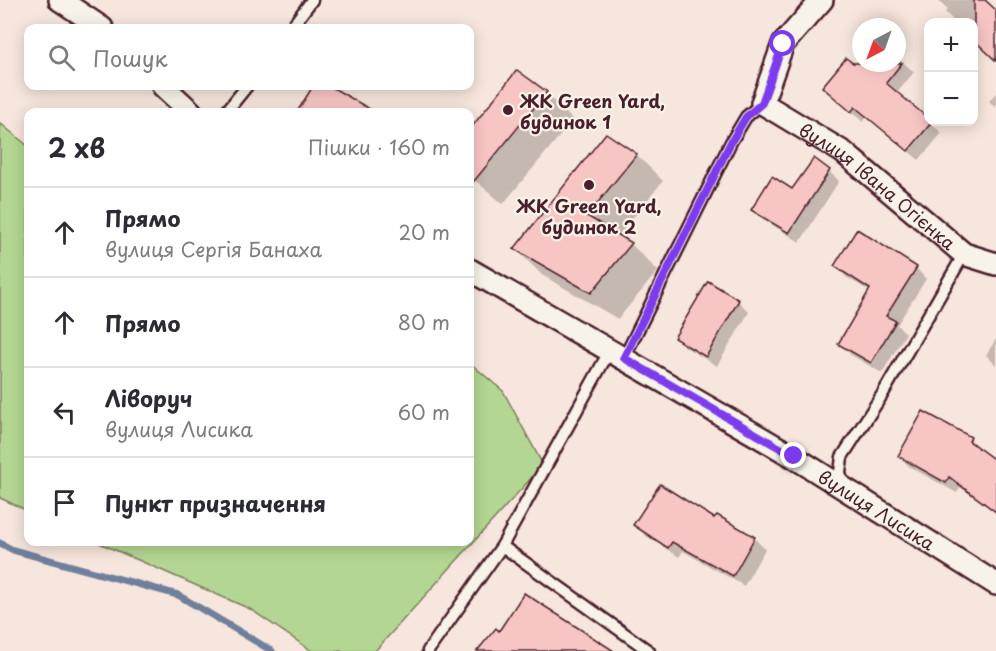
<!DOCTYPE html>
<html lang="uk">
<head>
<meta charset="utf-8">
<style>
  :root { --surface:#fff; --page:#f2f2f3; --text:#2b2b33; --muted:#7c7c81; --line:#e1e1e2 }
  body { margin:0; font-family:"Playpen Sans",sans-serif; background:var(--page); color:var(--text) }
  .controls { position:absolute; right:18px; top:18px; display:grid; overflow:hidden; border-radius:12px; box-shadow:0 3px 15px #0003 }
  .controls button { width:54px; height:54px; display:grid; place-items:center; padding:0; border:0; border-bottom:2px solid var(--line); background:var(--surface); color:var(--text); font:30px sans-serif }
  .compass { position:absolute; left:852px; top:18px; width:54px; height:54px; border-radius:50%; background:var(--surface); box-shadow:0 3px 15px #0003; rotate:221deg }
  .stop { position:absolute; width:18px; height:18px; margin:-14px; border:4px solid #7c3aed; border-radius:50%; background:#fff }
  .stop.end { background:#7c3aed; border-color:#fff; box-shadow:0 2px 6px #0008 }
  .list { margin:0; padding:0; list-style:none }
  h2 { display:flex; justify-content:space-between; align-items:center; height:78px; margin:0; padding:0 24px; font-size:26px }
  h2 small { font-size:20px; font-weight:400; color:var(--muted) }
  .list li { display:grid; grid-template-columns:39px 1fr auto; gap:18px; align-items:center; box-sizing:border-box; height:90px; padding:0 24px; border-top:2px solid var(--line) }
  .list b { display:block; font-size:22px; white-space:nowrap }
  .list p { margin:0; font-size:20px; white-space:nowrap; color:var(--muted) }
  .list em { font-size:20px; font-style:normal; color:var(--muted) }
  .icon { flex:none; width:33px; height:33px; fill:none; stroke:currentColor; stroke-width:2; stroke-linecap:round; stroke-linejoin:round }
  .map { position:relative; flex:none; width:996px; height:651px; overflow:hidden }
  .search { position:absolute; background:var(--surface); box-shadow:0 3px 15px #0003; left:24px; top:24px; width:450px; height:66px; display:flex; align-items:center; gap:15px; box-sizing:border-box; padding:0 21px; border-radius:12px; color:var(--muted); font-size:22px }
  .panel { position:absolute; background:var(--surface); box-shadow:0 3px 15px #0003; left:24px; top:108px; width:450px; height:438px; border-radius:12px }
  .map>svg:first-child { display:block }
  .green { fill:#b3d792; stroke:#7e7b5e; stroke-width:1.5 }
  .shadow { fill:#0003 }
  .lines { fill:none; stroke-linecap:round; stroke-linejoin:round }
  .stream { stroke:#6f809c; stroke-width:7 }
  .building { fill:#f7c6c4; stroke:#4a1f2b; stroke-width:1.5 }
  .lane-casing { stroke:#4a1f2b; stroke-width:15 }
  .street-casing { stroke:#4a1f2b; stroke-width:26 }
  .lane { stroke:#f7f3e8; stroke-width:10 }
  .street { stroke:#f7f3e8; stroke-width:21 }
  .route { stroke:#7c3aed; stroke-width:8 }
  .poi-dot { fill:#4a1f2b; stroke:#f7f3e8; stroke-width:2 }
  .labels { text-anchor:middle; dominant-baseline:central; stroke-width:4.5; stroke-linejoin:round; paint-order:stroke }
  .poi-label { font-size:18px; font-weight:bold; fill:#4a1f2b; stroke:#f7f3e8; text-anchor:start }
  .street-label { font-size:18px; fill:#4a1f2b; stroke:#f7f3e8 }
</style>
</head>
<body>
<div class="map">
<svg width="996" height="651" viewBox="0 0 996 651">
  <rect width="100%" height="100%" fill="#f7e6dd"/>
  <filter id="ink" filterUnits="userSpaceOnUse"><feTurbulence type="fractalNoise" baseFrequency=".0167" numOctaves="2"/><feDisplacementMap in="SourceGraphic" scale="12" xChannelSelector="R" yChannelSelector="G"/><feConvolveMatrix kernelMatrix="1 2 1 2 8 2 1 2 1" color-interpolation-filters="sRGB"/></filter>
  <g filter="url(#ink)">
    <path class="green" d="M0 123 28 146V511L0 498Z
      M470 363 503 391 543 465 375 651H312L250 609 97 542H470Z"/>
    <path class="shadow" d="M937 0H982L996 12V60L974 39V22H955L945 12 948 9Z
      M897 57 914 72 897 93 942 133 919 160 867 117 863 122 824 87 858 69 864 63H897Z
      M518 72 546 93 573 120 503 204 470 176V131Z
      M315 86H326L371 112H302L300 110Z
      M996 93V108L989 101Z
      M607 135 637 155 663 181 618 236 631 244 658 271 618 319 542 275 516 249Z
      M829 171 839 181 800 242 764 220 753 210Z
      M836 266 916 268 926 279 897 325 906 333 882 373 851 355 840 344 871 292 846 277Z
      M738 301 749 312 717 366 687 348 676 337Z
      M996 339V365L986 355Z
      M970 438 980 451 996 463V513L960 487 957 493 910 467 899 456Z
      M715 521 754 538 765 549 744 586 683 551 679 557 646 536 635 525Z"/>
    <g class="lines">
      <path class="stream" d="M0 543 13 550 178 595 272 651"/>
    </g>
    <path class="building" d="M974 0H985L996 10V61L974 40Z
      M846 58 853 63H902L886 83 928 118V122H932L908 151 855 107 851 112 822 87Z
      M517 70 547 92 470 186V129Z
      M313 86H330L375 112H297Z
      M606 133 637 154 587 216 632 243 591 293 514 249Z
      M814 158 830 170 789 233 751 210 772 176 792 189Z
      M857 229 917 267 886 316 896 321 871 363 838 344 870 289 834 266Z
      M708 281 739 300 706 357 674 338Z
      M923 411 971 437 969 441 996 461V512L949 477 946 483 898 456Z
      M660 484 714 518 717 515 755 537 733 576 672 542 668 548 633 525Z
      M524 593 614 651H477L496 628 499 631Z"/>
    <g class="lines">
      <defs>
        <path id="lane" d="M291 28 312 0
          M226 112 247 86
          M624 358 731 142 746 117 762 103
          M843 486 840 472 842 457 882 395 964 254
          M502 546 649 651
          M428 651 502 546 610 350"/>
        <g id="street">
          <path d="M60 0 102 28"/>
          <path id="s1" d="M822 0 783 44 762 103 843 152 964 254 996 264"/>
          <path d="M163 86 191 112"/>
          <path id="s2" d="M470 270 794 457 996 584"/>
        </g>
      </defs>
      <use href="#lane" class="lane-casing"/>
      <use href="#street" class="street-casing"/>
      <use href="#lane" class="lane"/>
      <use href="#street" class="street"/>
    </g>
  </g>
  <g class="lines" filter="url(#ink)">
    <path class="route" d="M783 44 762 103 746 117 731 142 624 358 794 456"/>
  </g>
  <g class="poi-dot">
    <circle cx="508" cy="110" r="6"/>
    <circle cx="589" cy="185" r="6"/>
  </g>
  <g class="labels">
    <g class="poi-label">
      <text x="520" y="100">ЖК Green Yard,<tspan x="520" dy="21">будинок 1</tspan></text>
      <text x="589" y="205" text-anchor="middle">ЖК Green Yard,<tspan x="589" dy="21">будинок 2</tspan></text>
    </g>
    <g class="street-label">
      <text stroke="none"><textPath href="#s1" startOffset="264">вулиця Івана Огієнка</textPath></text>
      <text stroke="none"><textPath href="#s2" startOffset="472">вулиця Лисика</textPath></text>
    </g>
  </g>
</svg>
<div class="controls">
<button>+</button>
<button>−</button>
</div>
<svg class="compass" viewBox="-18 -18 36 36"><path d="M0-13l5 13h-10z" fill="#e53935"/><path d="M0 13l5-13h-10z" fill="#7c7c81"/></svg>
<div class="stop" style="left:783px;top:44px"></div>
<div class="stop end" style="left:794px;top:456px"></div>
<div class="search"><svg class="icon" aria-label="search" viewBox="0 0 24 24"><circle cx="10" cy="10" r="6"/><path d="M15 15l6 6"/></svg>Пошук</div>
<section class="panel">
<h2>2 хв<small>Пішки · 160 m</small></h2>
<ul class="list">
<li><svg class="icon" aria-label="ahead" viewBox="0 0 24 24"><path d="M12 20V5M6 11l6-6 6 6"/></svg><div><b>Прямо</b><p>вулиця Сергія Банаха</p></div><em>20 m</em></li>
<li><svg class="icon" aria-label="ahead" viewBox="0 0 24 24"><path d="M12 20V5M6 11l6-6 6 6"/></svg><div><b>Прямо</b></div><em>80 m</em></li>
<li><svg class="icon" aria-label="left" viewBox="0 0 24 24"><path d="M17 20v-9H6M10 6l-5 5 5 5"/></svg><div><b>Ліворуч</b><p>вулиця Лисика</p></div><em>60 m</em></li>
<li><svg class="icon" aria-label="arrive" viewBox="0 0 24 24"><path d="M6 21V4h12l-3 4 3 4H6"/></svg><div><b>Пункт призначення</b></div></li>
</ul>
</section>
</div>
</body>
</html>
